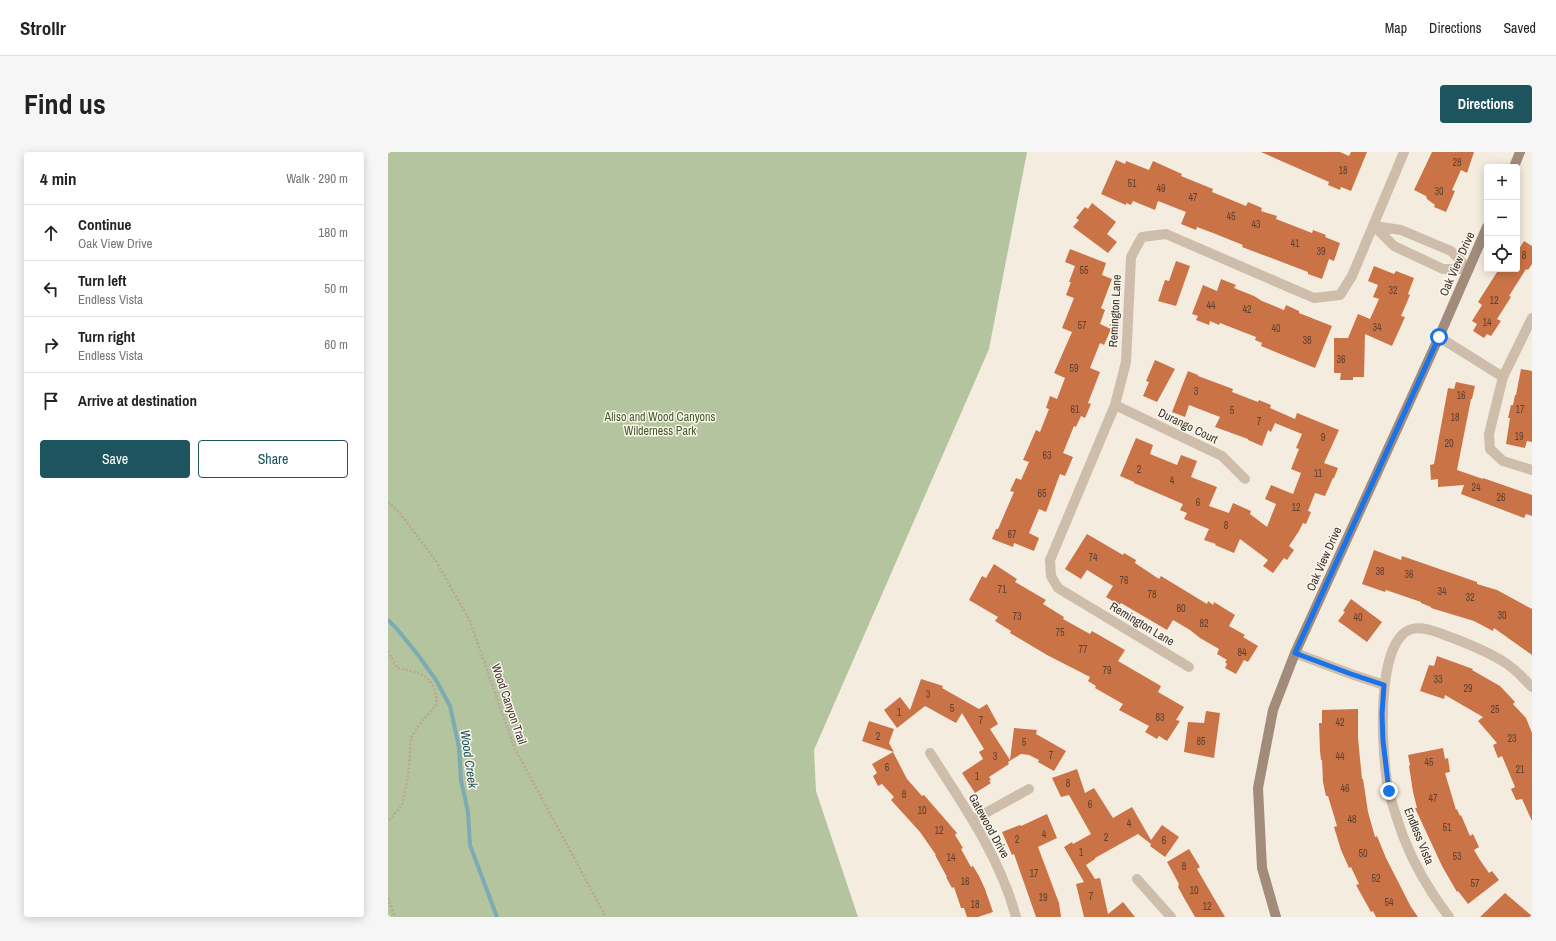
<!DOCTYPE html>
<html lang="en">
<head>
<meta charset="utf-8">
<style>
  :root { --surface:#fff; --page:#f6f6f6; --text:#222; --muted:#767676; --line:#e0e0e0; --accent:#1d545e }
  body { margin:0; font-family:"Archivo Narrow",sans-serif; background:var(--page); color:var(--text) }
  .controls { position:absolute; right:12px; top:12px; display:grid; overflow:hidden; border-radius:4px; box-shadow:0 2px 10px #0003 }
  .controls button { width:36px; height:36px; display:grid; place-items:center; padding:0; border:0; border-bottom:1px solid var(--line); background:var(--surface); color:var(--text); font:20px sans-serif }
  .stop { position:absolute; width:12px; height:12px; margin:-9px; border:3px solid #1a73e8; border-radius:50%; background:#fff }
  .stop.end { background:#1a73e8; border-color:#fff; box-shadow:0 1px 4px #0008 }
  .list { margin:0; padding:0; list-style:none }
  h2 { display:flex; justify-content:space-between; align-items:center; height:52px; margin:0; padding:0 16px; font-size:17px }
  h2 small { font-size:13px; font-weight:400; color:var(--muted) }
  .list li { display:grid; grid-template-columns:26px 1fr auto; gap:12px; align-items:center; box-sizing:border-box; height:56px; padding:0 16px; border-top:1px solid var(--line) }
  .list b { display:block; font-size:15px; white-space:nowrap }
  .list p { margin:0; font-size:13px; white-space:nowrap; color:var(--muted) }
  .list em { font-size:13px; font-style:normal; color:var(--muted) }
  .actions { display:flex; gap:8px; padding:12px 16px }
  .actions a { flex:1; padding:9px 0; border:1px solid var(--accent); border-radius:4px; text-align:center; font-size:14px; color:var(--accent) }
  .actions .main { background:var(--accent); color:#fff }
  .icon { flex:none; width:22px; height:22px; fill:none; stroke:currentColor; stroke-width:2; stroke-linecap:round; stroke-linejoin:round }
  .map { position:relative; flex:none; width:1144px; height:765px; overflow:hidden; border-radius:4px }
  header { display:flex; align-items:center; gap:24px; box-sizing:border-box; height:56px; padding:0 20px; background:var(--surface); border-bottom:1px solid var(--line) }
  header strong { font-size:19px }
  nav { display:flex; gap:22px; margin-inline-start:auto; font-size:14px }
  .intro { display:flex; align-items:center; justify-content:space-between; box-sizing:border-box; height:96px; padding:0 24px }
  h1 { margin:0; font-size:28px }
  .button { padding:10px 18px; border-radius:4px; background:var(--accent); color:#fff; font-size:14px; font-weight:700 }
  main { display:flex; gap:24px; padding:0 24px }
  aside { flex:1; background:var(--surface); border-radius:4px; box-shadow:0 2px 10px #0003 }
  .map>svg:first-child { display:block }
  .green { fill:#b4c49e }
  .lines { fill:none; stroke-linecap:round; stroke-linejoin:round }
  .stream { stroke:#7dabb2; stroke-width:4 }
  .building { fill:#ca7347 }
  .path { stroke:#b9a794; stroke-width:2.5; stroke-dasharray:2 2; stroke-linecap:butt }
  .street { stroke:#cdbdaa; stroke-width:10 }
  .secondary { stroke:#a18c7b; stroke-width:10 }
  .route { stroke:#1a73e8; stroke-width:5 }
  .labels { text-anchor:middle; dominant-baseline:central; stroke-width:3; stroke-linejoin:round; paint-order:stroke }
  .number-label { font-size:10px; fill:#5e4231 }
  .street-label { font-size:12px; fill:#3a312a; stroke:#fbf6ec }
  .park-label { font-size:12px; fill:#455a2c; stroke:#fbf6ec }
  .water-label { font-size:13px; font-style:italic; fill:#1d545e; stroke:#fbf6ec }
</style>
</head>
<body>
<header>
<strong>Strollr</strong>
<nav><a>Map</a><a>Directions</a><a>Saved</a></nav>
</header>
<div class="intro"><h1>Find us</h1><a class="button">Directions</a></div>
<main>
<aside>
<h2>4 min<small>Walk · 290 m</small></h2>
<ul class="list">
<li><svg class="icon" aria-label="ahead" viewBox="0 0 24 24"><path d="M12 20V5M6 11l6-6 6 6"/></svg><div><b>Continue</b><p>Oak View Drive</p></div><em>180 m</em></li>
<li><svg class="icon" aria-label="left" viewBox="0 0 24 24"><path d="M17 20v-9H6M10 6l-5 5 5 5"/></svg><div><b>Turn left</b><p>Endless Vista</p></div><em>50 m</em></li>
<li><svg class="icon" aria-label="right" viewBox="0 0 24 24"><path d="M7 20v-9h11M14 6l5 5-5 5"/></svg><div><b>Turn right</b><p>Endless Vista</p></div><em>60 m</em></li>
<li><svg class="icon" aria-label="arrive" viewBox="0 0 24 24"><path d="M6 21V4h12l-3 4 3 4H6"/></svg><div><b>Arrive at destination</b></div></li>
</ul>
<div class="actions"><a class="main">Save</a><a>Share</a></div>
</aside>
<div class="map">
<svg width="1144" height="765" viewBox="0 0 1144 765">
  <rect width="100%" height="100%" fill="#f4ecdf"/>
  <path class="green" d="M0 0H639L601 197 426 598 428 639 470 765H0Z"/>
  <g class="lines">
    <path class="stream" d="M0 468 9 477 30 503 48 528 62 554 71 595 73 628 80 660 82 693 109 765"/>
  </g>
  <path class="building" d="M873 0H952L961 4 963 0H979L963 39 953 35 952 38 940 33 941 30Z
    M1044 0H1086L1079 21 1073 18 1064 38 1067 39 1058 60 1046 55 1047 53 1039 47 1038 44 1026 38Z
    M728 8 737 12 738 9 761 18 765 9 794 22 793 24 825 37 824 40 858 54 860 50 874 56 873 59 889 64 888 67 924 81 925 78 938 83 937 85 952 91 946 109 941 107 934 127 920 122V120L854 95 855 93 825 81 809 75 808 78 793 72 798 60 770 49 767 58 745 49 743 53 738 51V53L713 42Z
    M704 51 728 70 719 82 729 90 720 101 685 75 691 68 688 66 697 55 700 57Z
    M1136 89 1144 94V112L1140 118 1138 117 1121 144 1123 145 1109 167 1113 169 1103 184 1099 182 1096 186 1085 179 1089 172 1084 169 1094 153 1090 150 1111 117H1129V100Z
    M682 97 718 111 714 123 724 127 713 156 717 158 712 172 723 177 716 193 712 191 702 216 712 220 700 251 703 252 697 266 693 264 688 275 686 274 675 301 685 305 677 324 672 322 658 360 651 357 641 381 651 386 646 399 626 391 625 395 604 387 608 377H610L626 340 622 339 628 326 633 328 641 310 635 308 648 278 652 280 661 257 658 256 662 244 669 247 677 226 666 221 684 180 674 176 686 146 678 143 683 130H681L687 114 677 110Z
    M788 109 802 114 788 154 770 149 777 128 781 129Z
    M986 114 1006 122 1008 119 1026 126 1020 142 1022 143 1013 164 1017 165 1004 194 977 182 976 225H965V228H952L953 221H946V186H960L970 162 982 167 991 147 985 145 990 133 980 129Z
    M833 127 848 133 846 136 866 144 874 149 896 158 898 153 911 159V161L944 174 927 216 873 194 874 191 867 188 868 185 832 171 831 173 822 169 821 173 808 168 810 164 804 162 815 133 829 139Z
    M767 208 787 217 769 250 755 244 761 230 758 229Z
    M1133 217 1144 219V290L1139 289 1137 296 1118 292 1122 266H1120L1123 253H1125L1127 243H1128Z
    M800 219 810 223V224L845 237 844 240 870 250 871 248 883 253 882 256 907 267 909 261 951 278 936 311 950 316 946 326H945L937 344 927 341 920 359 923 360 918 372 915 371 911 379 901 394 906 398 899 408 896 406 885 421 875 414 880 408 852 387 846 401 827 393 828 392 816 388 821 377 796 367 799 361 792 358 795 352 746 331V330L732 324 748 286 765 293 762 302 789 313 793 303 809 309 803 325 829 335 821 354 841 361 845 351 863 359 862 362 879 375 888 352 877 347 883 333 905 342 913 321 903 317 911 297 908 296 914 282 887 271 883 280 880 278 874 294 860 288V287L827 275 832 265 801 253 797 265 784 260Z
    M1068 230 1087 234 1084 247H1083L1069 318 1095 327V326L1144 343V364L1138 362 1136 366 1073 342 1076 333 1050 335V327L1043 328 1042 313 1046 312 1060 236 1066 237Z
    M699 382 735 403 736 401 748 408 747 411 771 427 773 424 819 452 820 449 825 453 826 450 847 463 841 474 857 483 855 485 870 494 860 510 856 508 848 522 837 516 839 512 837 510 839 508 829 502 831 497 812 486 802 478 785 468 779 478 733 451 731 453 718 445 725 434 699 418 693 427 677 417Z
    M986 398 1013 408 1014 404 1089 430V432L1109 438 1144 457V503L1106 476 1105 479 1086 469 1043 456V455L1033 451V450L998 438 997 440 974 432Z
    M606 412 629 427 627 430 658 448 655 452 676 465 675 467 702 482 704 479 737 498 730 509 773 534 770 540 796 555 788 568 792 569 779 589 771 584 769 587 757 580 761 574 731 558 735 552 707 536 708 534 700 529 702 525 659 503 622 481 623 479 607 469 610 465 581 448 594 424 598 426Z
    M963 447 994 470 979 490 950 469 957 460 955 459Z
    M1049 504 1085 517 1084 518 1112 534 1127 550 1125 552 1138 566 1144 581V669L1134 647 1128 648 1123 637 1127 635 1114 604 1110 606 1105 593 1109 591 1090 569 1095 565 1057 543 1056 547 1032 539 1041 513 1046 514Z
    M533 527 555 534 554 536 591 557 599 552 610 572 602 577 622 608 626 576 649 578 648 582 678 599 666 619 650 610 651 608 641 603 633 602 620 610 621 612 601 625 603 628 601 629 603 631 587 641 574 621 595 607 591 600 596 597 574 561 568 571 537 554 509 576 496 558 512 545 522 558Z
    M970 557V586L974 627H975L980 660 987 685 989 684 998 706 1023 755 1030 765H988L985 759 983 760 968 733 971 732 963 715 961 716 953 698 946 675 949 674 940 644H938L935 630 934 608H933L932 599 931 571H934V558Z
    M818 559 832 561 826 606 796 600 800 570 816 571Z
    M481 569 506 577 501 591 506 600 474 589Z
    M1055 596 1057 607 1060 606 1062 620 1057 621 1068 658 1069 657 1072 664 1073 663 1082 684 1085 682 1091 695 1086 698 1092 708 1101 721 1104 719 1111 728 1080 752 1070 739 1069 740 1054 714 1027 656H1029L1025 640 1021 614 1022 613 1020 603Z
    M505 600 519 627 534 644 536 643 569 681 567 683 575 696 573 697 583 715 585 714 591 724 597 737 605 760 590 765H579L576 756H573L566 735 564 736 558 725H559L547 703H548L532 680 503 648 506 645 494 632 490 634 485 624 489 621 484 612Z
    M689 617 697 641 706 636 725 666 744 655 763 688 774 673 791 685 777 705 762 694 763 692 750 682 707 706V707L698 713 707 727 712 726 720 762 735 750 747 765H696L688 732 696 730 676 695 684 690 685 692 703 682 681 643 673 645 664 626Z
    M659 662 669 686 650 695 671 751 673 765H648L626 702 624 703 614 680 632 673 633 674Z
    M801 697 812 715 809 717 837 765H807L796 746 790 735 791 732 779 710Z
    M1117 741 1144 764V765H1092Z"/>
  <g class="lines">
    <path class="path" d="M0 350 11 360 48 409 82 469 126 595 218 765
      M0 499 9 516C35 521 46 523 49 552L31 573 23 586 20 625 14 653 0 669
      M0 746 7 765"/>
    <path class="street" d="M986 74 1006 94 1055 117H1081
      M986 74 1013 78 1063 99 1081 117
      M1144 166 1115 225 1101 282 1102 297 1115 309 1144 318
      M1051 185 1115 225
      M727 253 834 304 857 327
      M907 501 963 522 996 533
      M801 515 670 436 663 424 662 408 727 253 738 210 743 105 754 85 778 82 926 146 952 143 964 124 1016 0
      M542 601C575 652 612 705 628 765
      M585 668 641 637
      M749 727 783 765
      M1061 765C1042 740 1026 713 1015 684 1010 670 1005 655 1001 640 994 610 985 488 1024 477 1037 474 1053 482 1065 486 1083 493 1103 501 1119 512 1128 518 1136 527 1144 535"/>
    <path class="secondary" d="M1126 15 1132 0
      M888 765 874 716 870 636 885 558 907 501 1051 185 1099 75"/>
  </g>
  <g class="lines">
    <path class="route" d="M1001 639 995 589 994 562 996 533 963 522 907 501 1051 185"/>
  </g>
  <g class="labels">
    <g class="number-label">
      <text x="1069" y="10">28</text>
      <text x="955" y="18">18</text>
      <text x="744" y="31">51</text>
      <text x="773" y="36">49</text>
      <text x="1051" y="39">30</text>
      <text x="805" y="45">47</text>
      <text x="843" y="64">45</text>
      <text x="868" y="72">43</text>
      <text x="907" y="91">41</text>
      <text x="933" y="99">39</text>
      <text x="1136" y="103">8</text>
      <text x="696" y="118">55</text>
      <text x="1005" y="138">32</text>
      <text x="1106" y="148">12</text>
      <text x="823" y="153">44</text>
      <text x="859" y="157">42</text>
      <text x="1099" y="170">14</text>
      <text x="694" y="173">57</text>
      <text x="989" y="175">34</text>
      <text x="888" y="176">40</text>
      <text x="919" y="188">38</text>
      <text x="953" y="207">36</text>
      <text x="686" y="216">59</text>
      <text x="808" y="239">3</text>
      <text x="1073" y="243">16</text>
      <text x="687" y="257">61</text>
      <text x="1132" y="257">17</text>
      <text x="844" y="258">5</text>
      <text x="1067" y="265">18</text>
      <text x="871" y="269">7</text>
      <text x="1131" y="284">19</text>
      <text x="935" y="285">9</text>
      <text x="1061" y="291">20</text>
      <text x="659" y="303">63</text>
      <text x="751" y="317">2</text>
      <text x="930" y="321">11</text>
      <text x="784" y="328">4</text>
      <text x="1088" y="335">24</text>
      <text x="654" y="341">65</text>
      <text x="1113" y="345">26</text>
      <text x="810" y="350">6</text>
      <text x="908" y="355">12</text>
      <text x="838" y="373">8</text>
      <text x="624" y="382">67</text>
      <text x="705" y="405">74</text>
      <text x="992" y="419">38</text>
      <text x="1021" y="422">36</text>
      <text x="736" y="428">76</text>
      <text x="614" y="437">71</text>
      <text x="1054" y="439">34</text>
      <text x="764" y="442">78</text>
      <text x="1082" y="445">32</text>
      <text x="793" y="456">80</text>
      <text x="1114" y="463">30</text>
      <text x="629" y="464">73</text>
      <text x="970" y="465">40</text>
      <text x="816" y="471">82</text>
      <text x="672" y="480">75</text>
      <text x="695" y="497">77</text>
      <text x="854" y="500">84</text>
      <text x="719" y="518">79</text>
      <text x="1050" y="527">33</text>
      <text x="1080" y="536">29</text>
      <text x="540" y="542">3</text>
      <text x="564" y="556">5</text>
      <text x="1107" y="557">25</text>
      <text x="511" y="560">1</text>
      <text x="772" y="565">83</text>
      <text x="593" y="568">7</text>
      <text x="952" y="570">42</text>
      <text x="490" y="584">2</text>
      <text x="1124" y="586">23</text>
      <text x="813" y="589">85</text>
      <text x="636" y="590">5</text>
      <text x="663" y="603">7</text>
      <text x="607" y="604">3</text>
      <text x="952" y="604">44</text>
      <text x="1041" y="610">45</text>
      <text x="499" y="615">6</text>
      <text x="1132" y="617">21</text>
      <text x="589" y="624">1</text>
      <text x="680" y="631">8</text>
      <text x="957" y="636">46</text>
      <text x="516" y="642">8</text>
      <text x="1045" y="646">47</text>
      <text x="702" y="652">6</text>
      <text x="534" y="658">10</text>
      <text x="964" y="667">48</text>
      <text x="741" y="671">4</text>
      <text x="1059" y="675">51</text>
      <text x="551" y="678">12</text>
      <text x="656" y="682">4</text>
      <text x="718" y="685">2</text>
      <text x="629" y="687">2</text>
      <text x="776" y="688">6</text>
      <text x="693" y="700">1</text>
      <text x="975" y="701">50</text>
      <text x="1069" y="704">53</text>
      <text x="563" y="705">14</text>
      <text x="796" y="714">8</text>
      <text x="646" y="721">17</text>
      <text x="988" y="726">52</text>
      <text x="577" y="729">16</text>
      <text x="1087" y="731">57</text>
      <text x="806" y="738">10</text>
      <text x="703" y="744">7</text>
      <text x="655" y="745">19</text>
      <text x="1001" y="750">54</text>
      <text x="587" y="752">18</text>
      <text x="819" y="754">12</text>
    </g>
    <g class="street-label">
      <text transform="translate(1069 112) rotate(-66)">Oak View Drive</text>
      <text transform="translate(727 159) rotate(-87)">Remington Lane</text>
      <text transform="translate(800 274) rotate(26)">Durango Court</text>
      <text transform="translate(936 407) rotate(-66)">Oak View Drive</text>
      <text transform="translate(754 472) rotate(31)">Remington Lane</text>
      <text transform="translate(121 552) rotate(71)">Wood Canyon Trail</text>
      <text transform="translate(601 674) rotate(61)">Gatewood Drive</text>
      <text transform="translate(1031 684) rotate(68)">Endless Vista</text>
    </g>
    <g class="park-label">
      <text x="272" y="265">Aliso and Wood Canyons<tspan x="272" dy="14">Wilderness Park</tspan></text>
    </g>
    <g class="water-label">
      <text transform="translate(81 607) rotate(82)">Wood Creek</text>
    </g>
  </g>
</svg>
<div class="controls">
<button>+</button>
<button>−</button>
<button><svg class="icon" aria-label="locate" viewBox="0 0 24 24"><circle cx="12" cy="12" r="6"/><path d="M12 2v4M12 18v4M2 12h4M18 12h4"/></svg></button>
</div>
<div class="stop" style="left:1051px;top:185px"></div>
<div class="stop end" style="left:1001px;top:639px"></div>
</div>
</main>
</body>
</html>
